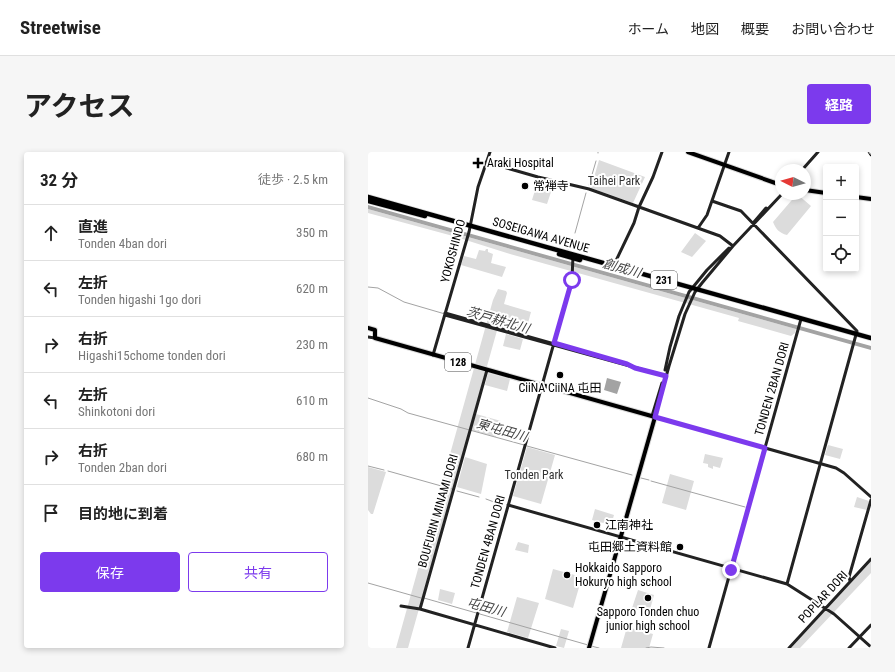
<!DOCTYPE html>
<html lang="ja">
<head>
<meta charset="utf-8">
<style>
  :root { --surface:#fff; --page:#f6f6f6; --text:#222; --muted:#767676; --line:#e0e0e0; --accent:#7c3aed }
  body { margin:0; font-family:"Roboto Condensed","Noto Sans JP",sans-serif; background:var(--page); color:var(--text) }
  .controls { position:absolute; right:12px; top:12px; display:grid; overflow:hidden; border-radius:4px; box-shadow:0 2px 6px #0003 }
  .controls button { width:36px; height:36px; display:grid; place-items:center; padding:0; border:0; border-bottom:1px solid var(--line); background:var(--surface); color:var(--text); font:20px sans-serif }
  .compass { position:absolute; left:407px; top:12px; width:36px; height:36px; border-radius:50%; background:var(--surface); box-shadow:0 2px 6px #0003; rotate:276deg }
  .stop { position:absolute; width:12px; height:12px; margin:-9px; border:3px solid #7c3aed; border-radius:50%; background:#fff }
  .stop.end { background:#7c3aed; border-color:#fff; box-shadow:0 1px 4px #0008 }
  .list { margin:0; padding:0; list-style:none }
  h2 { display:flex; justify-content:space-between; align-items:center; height:52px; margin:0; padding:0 16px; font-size:17px }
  h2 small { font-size:13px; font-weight:400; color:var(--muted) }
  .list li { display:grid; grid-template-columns:26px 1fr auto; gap:12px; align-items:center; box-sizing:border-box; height:56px; padding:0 16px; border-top:1px solid var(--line) }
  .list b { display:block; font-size:15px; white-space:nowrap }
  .list p { margin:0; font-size:13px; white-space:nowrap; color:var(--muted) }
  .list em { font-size:13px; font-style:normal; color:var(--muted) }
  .actions { display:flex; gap:8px; padding:12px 16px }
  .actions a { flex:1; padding:9px 0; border:1px solid var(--accent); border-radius:4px; text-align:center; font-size:14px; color:var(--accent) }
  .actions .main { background:var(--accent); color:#fff }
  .icon { flex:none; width:22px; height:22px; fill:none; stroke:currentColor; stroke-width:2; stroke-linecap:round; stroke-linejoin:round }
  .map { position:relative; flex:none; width:503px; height:496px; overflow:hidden; border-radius:4px }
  header { display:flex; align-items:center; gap:24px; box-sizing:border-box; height:56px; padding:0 20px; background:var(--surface); border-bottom:1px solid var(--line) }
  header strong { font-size:19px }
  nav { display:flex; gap:22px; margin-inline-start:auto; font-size:14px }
  .intro { display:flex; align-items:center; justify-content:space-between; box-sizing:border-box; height:96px; padding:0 24px }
  h1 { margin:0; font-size:28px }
  .button { padding:10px 18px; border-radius:4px; background:var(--accent); color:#fff; font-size:14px; font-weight:700 }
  main { display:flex; gap:24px; padding:0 24px }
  aside { flex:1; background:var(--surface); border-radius:4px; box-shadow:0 2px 6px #0003 }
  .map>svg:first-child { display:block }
  .green { fill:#dcdcdc }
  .water { fill:#a3a3a3 }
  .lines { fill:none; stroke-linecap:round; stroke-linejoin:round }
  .stream { stroke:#a3a3a3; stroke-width:1 }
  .river { stroke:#a3a3a3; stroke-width:2.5 }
  .primary-casing { stroke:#dbdbdb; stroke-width:6 }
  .highway-casing { stroke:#dbdbdb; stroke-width:6 }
  .secondary { stroke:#222; stroke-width:3 }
  .primary { stroke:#000; stroke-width:4 }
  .highway { stroke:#000; stroke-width:4.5 }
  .rail-casing { stroke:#000; stroke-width:2.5 }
  .rail { stroke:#fff; stroke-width:1; stroke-dasharray:3; stroke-linecap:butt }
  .route { stroke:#7c3aed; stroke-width:5 }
  .poi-dot { fill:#000; stroke:#fff; stroke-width:1.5 }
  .labels { text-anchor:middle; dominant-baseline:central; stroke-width:4; stroke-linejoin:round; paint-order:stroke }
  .shield { fill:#fff; stroke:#4c4c4c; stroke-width:1 }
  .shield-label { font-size:11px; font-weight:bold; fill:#000 }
  .poi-label { font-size:12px; fill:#000; stroke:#fff; text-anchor:start }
  .park-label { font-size:12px; fill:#333; stroke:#fff }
  .street-label { font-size:12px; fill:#000; stroke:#fff }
  .water-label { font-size:13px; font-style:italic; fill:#444; stroke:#fff }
</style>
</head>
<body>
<header>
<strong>Streetwise</strong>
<nav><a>ホーム</a><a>地図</a><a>概要</a><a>お問い合わせ</a></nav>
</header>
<div class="intro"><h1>アクセス</h1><a class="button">経路</a></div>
<main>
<aside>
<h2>32 分<small>徒歩 · 2.5 km</small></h2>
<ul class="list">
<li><svg class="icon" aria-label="ahead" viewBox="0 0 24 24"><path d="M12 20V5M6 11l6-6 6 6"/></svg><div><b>直進</b><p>Tonden 4ban dori</p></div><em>350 m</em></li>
<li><svg class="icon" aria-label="left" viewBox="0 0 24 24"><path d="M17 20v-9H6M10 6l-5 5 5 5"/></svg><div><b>左折</b><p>Tonden higashi 1go dori</p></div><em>620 m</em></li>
<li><svg class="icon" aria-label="right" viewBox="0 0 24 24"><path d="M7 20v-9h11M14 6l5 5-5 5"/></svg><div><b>右折</b><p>Higashi15chome tonden dori</p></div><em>230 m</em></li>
<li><svg class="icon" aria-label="left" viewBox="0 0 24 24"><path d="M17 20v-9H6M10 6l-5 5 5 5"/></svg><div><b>左折</b><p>Shinkotoni dori</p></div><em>610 m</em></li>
<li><svg class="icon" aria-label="right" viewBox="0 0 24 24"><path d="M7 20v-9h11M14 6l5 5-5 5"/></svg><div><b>右折</b><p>Tonden 2ban dori</p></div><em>680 m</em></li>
<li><svg class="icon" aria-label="arrive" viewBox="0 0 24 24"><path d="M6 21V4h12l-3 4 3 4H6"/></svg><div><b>目的地に到着</b></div></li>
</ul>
<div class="actions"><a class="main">保存</a><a>共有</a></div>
</aside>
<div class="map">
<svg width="503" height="496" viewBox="0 0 503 496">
  <rect width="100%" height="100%" fill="#fff"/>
  <path class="green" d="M231 8 277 25 265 51 223 36Z
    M168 35 182 38 183 40 179 52 164 48Z
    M429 42 443 54 419 83C411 81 408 77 405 70Z
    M0 57 428 177 427 181 423 184 370 169 371 166 142 102 85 84 0 61Z
    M327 81 338 89 324 105 313 100Z
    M118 97H120V100L125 102 123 111 138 115 134 125 93 113 96 104 108 107 111 98 117 99Z
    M130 137 138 139 139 141 136 152 163 160 157 182 130 175 40 496H28L125 148Z
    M138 182 155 187 152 198 135 194Z
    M120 221 142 227 139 239 117 233Z
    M108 262 133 269 128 285 103 278Z
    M460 293 475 297 472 307 457 303Z
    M159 295 187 303 173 352 145 344Z
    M337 302 355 306 352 316 345 314V317L340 315V312L335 311Z
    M97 305 119 312 113 342 89 335Z
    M0 315 18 320 5 362H3L0 358Z
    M302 322 326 329 318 358 294 351Z
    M489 345 501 349 499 358 486 355Z
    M227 357 246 363 243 373 224 368Z
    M150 390 161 393 160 401 147 398Z
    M503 408V421L432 496H423Z
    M185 417 214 425 205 456 177 447Z
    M72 437 87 441 84 452 70 448Z
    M270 438 286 443 281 461 264 456Z
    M149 445 171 451 160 486 139 480Z
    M259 475 285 482 281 496H253Z
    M193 477 201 479 196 496 188 494Z"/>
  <path class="water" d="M0 53 503 194V198L0 57Z
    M239 226 253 230 249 242 236 238Z"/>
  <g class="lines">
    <path class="stream" d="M230 1V0
      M221 33 228 9
      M207 81 218 41
      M201 96 202 93
      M0 135 10 136 36 150 77 162
      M0 246 33 257 40 261 156 293
      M159 294 264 323
      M0 314 16 318
      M20 319 84 337
      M273 326 281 328
      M283 329 377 355
      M89 339 111 345
      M118 347 126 350
      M0 431 53 446
      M56 446 220 493
      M223 494 231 496
      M278 496 283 495 296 496"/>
    <path class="river" d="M200 96H201"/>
    <defs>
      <path id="primary" d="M320 0 413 33
        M437 38 458 41
        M488 45 503 47
        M0 176 7 178V186L287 265 221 496"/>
      <path id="highway" d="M0 45 503 186
        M0 49 57 64
        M191 102 212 108"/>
    </defs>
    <use href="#primary" class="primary-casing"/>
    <use href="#highway" class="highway-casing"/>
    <path class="secondary" d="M118 10 170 25 221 37 352 84 365 94
      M434 18 450 0
      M414 42 365 94 334 131 327 140 317 162 301 214 287 265 468 316 476 321 503 345
      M344 49 373 59 489 179 419 432
      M386 70 398 56
      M330 76 339 63 361 0
      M244 117 266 71 271 55 285 25 294 0
      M77 161 264 214
      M77 163 298 224
      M0 185 7 186
      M65 203 101 80 110 35 122 0
      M297 218 302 195 311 164 321 140 339 118 361 96
      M284 264 294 231
      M140 353 419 432 466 462 503 495
      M482 429 481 425 503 348
      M33 454 52 457 187 496
      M52 457 119 218
      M100 496 204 127 205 104
      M341 496 433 167
      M421 496 503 407
      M481 496 503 473"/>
    <use href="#primary" class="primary"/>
    <use href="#highway" class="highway"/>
    <defs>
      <path id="rail" d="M501 0 503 3"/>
    </defs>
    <use href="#rail" class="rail-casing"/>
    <use href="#rail" class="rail"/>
  </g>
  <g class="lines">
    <path class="route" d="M204 128 186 191 259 212 267 216 298 224 287 265 397 296 363 418"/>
  </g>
  <g class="poi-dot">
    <path d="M108 5h4v4h4v4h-4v4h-4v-4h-4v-4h4z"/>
    <circle cx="157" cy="34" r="4"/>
    <circle cx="192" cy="223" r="4"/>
    <circle cx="229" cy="373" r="4"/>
    <circle cx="312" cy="395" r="4"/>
    <circle cx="199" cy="423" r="4"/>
    <circle cx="280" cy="446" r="4"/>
  </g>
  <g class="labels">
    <g class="shield">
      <rect x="283" y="119" width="26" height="18" rx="3"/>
      <rect x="77" y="201" width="26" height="18" rx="3"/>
    </g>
    <g class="shield-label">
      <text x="296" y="128">231</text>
      <text x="90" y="210">128</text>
    </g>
    <g class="poi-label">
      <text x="119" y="11">Araki Hospital</text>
      <text x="165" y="34">常禅寺</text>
      <text x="192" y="236" text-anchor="middle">CiiNA CiiNA 屯田</text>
      <text x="237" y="373">江南神社</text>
      <text x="304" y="395" text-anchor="end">屯田郷土資料館</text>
      <text x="207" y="416">Hokkaido Sapporo<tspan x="207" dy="14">Hokuryo high school</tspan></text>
      <text x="280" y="460" text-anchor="middle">Sapporo Tonden chuo<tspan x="280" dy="14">junior high school</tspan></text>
    </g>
    <g class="park-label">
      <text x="246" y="29">Taihei Park</text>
      <text x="166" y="323">Tonden Park</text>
    </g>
    <g class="street-label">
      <text transform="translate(173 83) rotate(16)">SOSEIGAWA AVENUE</text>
      <text transform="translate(85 99) rotate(-75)">YOKOSHINDO</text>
      <text transform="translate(404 237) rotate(-74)">TONDEN 2BAN DORI</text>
      <text transform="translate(70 359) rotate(-74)">BOUFURIN MINAMI DORI</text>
      <text transform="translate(120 390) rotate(-74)">TONDEN 4BAN DORI</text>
      <text transform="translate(455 445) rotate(-47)">POPLAR DORI</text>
    </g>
    <g class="water-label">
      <text transform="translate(254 116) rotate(16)">創成川</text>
      <text transform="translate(130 168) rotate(16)">茨戸耕北川</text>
      <text transform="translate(134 278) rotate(16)">東屯田川</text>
      <text transform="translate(118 455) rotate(16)">屯田川</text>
    </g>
  </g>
</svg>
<div class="controls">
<button>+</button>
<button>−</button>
<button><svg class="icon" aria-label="locate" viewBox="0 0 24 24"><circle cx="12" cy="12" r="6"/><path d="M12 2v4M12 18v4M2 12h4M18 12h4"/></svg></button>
</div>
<svg class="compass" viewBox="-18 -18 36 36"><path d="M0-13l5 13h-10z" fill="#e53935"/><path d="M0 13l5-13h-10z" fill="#767676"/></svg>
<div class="stop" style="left:204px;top:128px"></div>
<div class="stop end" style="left:363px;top:418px"></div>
</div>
</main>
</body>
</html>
